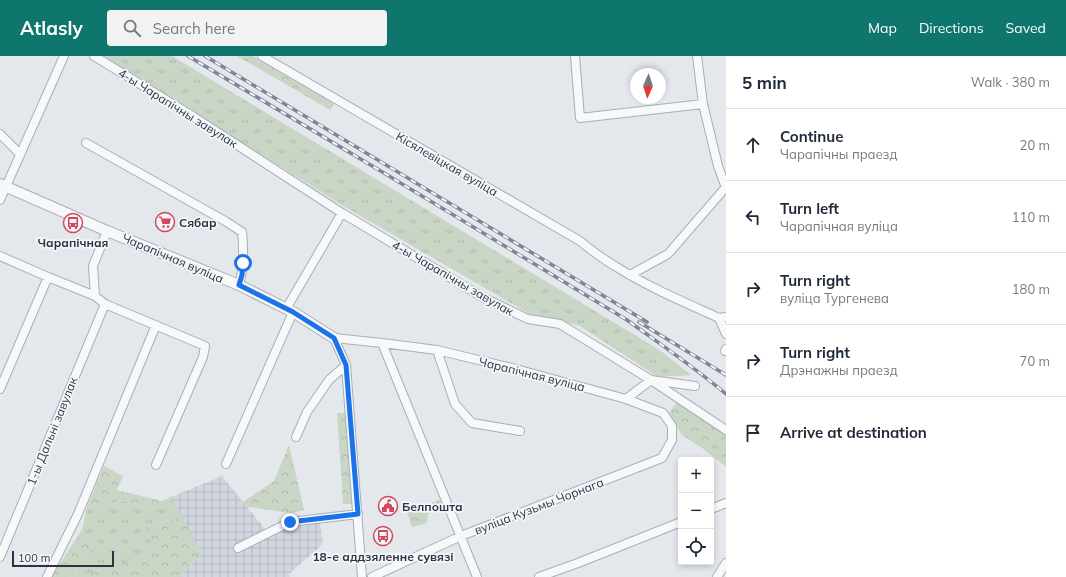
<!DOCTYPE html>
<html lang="en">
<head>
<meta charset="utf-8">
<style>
  :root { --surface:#fff; --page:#f2f2f3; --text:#1f2937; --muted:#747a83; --line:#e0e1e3; --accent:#0f766e }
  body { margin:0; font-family:Mulish,sans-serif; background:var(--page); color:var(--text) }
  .controls { position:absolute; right:12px; bottom:12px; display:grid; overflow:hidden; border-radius:4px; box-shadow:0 2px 6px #0003 }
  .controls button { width:36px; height:36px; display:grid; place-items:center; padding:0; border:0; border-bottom:1px solid var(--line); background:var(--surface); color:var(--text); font:20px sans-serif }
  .compass { position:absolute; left:630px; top:12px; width:36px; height:36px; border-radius:50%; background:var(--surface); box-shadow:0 2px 6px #0003; rotate:183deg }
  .scale { position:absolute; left:12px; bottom:10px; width:102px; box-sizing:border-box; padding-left:4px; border:2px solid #2b3445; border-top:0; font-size:11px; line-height:14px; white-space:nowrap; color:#2b3445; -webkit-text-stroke:3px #f4f6f9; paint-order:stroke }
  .stop { position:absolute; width:12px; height:12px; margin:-9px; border:3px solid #1a73e8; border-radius:50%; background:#fff }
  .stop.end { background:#1a73e8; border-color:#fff; box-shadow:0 1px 4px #0008 }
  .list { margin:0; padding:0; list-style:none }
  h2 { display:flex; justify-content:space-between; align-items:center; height:52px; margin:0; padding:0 16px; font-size:17px }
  h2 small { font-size:13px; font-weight:400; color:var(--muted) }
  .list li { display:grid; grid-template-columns:26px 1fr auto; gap:12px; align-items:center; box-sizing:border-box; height:72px; padding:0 16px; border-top:1px solid var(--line) }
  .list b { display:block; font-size:15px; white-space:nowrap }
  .list p { margin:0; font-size:13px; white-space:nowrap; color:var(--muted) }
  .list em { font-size:13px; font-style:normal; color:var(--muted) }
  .icon { flex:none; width:22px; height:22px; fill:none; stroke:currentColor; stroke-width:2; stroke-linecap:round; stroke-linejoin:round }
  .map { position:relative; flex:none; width:726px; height:521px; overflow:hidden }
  header { display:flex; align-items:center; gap:24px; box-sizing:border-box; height:56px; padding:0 20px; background:var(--accent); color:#fff }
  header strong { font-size:19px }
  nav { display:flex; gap:22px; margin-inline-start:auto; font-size:14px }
  .search { width:280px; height:36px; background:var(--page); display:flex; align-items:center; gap:10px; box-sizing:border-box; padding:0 14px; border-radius:4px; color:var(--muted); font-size:15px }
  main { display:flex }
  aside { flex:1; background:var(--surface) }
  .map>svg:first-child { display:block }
  .industrial { fill:url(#industrial-grid) }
  .grass { fill:url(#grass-tufts) }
  .forest { fill:url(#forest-crowns) }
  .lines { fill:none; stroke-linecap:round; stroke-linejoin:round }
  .minor-casing { stroke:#a9aeb7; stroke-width:10 }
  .tertiary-casing { stroke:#a9aeb7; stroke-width:12 }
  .minor { stroke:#f7f8fa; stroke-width:8 }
  .tertiary { stroke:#f7f8fa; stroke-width:10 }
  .rail-casing { stroke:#7d8696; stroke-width:3.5 }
  .rail { stroke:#f4f6f9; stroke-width:2; stroke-dasharray:6; stroke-linecap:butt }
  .route { stroke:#1a73e8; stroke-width:5 }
  .labels { text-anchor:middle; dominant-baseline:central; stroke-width:3.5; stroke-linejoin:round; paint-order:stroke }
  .street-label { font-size:12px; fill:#2b3445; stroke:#f4f6f9 }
  .poi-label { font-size:12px; font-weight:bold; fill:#2b3445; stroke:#f4f6f9; text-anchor:start }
</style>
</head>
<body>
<header>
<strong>Atlasly</strong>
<div class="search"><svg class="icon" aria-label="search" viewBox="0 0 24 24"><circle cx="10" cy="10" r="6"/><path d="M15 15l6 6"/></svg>Search here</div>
<nav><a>Map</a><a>Directions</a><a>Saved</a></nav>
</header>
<main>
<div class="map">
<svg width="726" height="521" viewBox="0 0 726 521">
  <defs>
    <pattern id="industrial-grid" width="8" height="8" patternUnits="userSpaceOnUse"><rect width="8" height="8" fill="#d2d6de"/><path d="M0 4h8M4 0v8" fill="none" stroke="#b4b8c0"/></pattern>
    <pattern id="grass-tufts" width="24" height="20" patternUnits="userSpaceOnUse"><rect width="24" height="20" fill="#c9d6c5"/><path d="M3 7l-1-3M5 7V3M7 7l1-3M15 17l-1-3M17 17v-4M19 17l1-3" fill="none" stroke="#adb8ab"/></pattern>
    <pattern id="forest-crowns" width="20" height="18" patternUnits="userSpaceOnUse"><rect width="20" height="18" fill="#c9d6c5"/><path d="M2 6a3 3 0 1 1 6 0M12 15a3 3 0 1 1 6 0" fill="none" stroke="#adb8ab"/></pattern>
  </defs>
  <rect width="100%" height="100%" fill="#e4e7ec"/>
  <path class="industrial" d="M222 420 269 478 287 472 312 468 320 467 323 488 289 518 290 521H179L201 498 186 469 171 441Z"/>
  <path class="grass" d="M104 0H172L658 293 691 319 658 321 580 270 530 258 345 151Z
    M120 444 154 453H178L182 460 142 473 159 496 89 518 87 521H70L95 488 82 474 87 451 100 454Z"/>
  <path class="forest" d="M237 0H253L335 46 330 54Z
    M677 346 726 380V411L702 392 682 379 668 358Z
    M337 357H346L353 448H343Z
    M289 389 304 454 291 457 248 451 243 446 274 425Z
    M104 410 123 420 117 434 162 445 171 441 178 453H154L120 444 100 454 87 451Z
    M441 443 442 449 428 458 427 467 412 471 407 457Z
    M182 460 201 498 179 521H87L88 518 159 496 142 473Z
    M82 474 95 488 70 521H51Z"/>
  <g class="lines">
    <defs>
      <path id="minor" d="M94 0 194 61 342 157 484 242 528 263 560 268 651 324 726 374
        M262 0 580 185C591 194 603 203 615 210 648 231 684 246 719 262L726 261
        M575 0 580 62 703 48
        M697 0 703 48 718 110 726 132
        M0 78 20 98
        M86 87 225 165 242 176C244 195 244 212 239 229
        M0 144 64 0
        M0 200 48 221 95 240 105 248 205 290 203 301 156 409
        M630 219 668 198 726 131
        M95 240 93 210 107 175
        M286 253 342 157
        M719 262 726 278
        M382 287 477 521
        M726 293 725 295H726
        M437 294 455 348 472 367 520 375
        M0 333 48 221
        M626 343 651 324 695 330
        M296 381 307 356 329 324 346 309
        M226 408 293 256
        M711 453 726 447
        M238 492 290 466 358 458
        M0 501 105 248
        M47 521 78 458 156 269
        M362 521 346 309 334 282 382 287 437 294 516 313 626 343 663 357 672 370V384L662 402 461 480 372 521
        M539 521 578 507 681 466
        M717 521 726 507"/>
      <path id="tertiary" d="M0 128 107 175 239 229 293 256 334 282"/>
    </defs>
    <use href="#minor" class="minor-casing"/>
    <use href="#tertiary" class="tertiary-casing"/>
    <use href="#minor" class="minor"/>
    <use href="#tertiary" class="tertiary"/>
    <defs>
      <path id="rail" d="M188 0 384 117 627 264C660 288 694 311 726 338
        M205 0 647 266
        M639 266 726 319"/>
    </defs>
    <use href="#rail" class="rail-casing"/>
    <use href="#rail" class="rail"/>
  </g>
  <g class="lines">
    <path class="route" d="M243 207 242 219 239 229 293 256 334 282 346 309 358 458 290 466"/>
  </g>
  <defs>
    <symbol id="supermarket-ring" viewBox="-11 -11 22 22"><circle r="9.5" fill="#f4f6f9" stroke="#d1495b" stroke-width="1.5"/><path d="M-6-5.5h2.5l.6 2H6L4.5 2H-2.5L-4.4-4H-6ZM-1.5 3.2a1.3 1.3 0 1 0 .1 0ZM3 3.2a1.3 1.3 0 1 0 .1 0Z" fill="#d1495b"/></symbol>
    <symbol id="bus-ring" viewBox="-11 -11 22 22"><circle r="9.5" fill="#f4f6f9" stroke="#d1495b" stroke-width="1.5"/><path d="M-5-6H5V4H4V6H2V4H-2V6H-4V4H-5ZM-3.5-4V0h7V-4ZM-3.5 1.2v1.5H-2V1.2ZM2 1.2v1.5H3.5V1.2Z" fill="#d1495b"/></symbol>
    <symbol id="civic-ring" viewBox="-11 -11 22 22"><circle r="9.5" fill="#f4f6f9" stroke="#d1495b" stroke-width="1.5"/><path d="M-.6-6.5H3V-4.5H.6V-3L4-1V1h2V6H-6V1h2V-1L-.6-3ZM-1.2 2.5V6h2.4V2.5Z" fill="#d1495b"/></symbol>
  </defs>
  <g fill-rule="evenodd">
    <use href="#supermarket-ring" x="154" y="155" width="22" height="22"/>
    <use href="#bus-ring" x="62" y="156" width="22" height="22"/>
    <use href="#civic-ring" x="377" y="439" width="22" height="22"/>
    <use href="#bus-ring" x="372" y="469" width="22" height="22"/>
  </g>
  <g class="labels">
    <g class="street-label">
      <text transform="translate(178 52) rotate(32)">4-ы Чарапічны завулак</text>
      <text transform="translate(447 108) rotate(30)">Кісялевіцкая вуліца</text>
      <text transform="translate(173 202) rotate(23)">Чарапічная вуліца</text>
      <text transform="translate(453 222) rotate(30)">4-ы Чарапічны завулак</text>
      <text transform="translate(532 318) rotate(14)">Чарапічная вуліца</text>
      <text transform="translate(52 375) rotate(-68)">1-ы Дальні завулак</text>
      <text transform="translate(539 450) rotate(-21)">вуліца Кузьмы Чорнага</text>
    </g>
    <g class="poi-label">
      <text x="179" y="166">Сябар</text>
      <text x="73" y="186" text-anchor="middle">Чарапічная</text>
      <text x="402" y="450">Белпошта</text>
      <text x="383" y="500" text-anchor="middle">18-е аддзяленне сувязі</text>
    </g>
  </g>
</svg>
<div class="controls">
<button>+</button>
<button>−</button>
<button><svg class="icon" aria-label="locate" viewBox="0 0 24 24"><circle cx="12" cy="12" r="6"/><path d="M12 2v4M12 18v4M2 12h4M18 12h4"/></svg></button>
</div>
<svg class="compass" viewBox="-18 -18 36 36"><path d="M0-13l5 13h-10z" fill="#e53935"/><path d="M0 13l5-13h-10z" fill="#747a83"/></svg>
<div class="scale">100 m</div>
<div class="stop" style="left:243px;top:207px"></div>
<div class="stop end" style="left:290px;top:466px"></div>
</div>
<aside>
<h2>5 min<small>Walk · 380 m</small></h2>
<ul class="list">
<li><svg class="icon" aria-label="ahead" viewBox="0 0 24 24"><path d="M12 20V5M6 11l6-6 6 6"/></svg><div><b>Continue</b><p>Чарапічны праезд</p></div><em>20 m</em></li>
<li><svg class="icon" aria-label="left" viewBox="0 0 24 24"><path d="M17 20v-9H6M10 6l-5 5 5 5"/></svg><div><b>Turn left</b><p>Чарапічная вуліца</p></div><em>110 m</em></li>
<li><svg class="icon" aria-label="right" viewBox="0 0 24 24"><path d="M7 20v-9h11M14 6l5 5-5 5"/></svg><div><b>Turn right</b><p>вуліца Тургенева</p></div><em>180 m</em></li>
<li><svg class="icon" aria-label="right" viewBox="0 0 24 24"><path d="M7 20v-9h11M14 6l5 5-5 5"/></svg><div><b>Turn right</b><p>Дрэнажны праезд</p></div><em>70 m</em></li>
<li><svg class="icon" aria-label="arrive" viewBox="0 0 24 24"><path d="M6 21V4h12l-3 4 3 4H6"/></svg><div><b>Arrive at destination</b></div></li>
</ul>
</aside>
</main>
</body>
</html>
